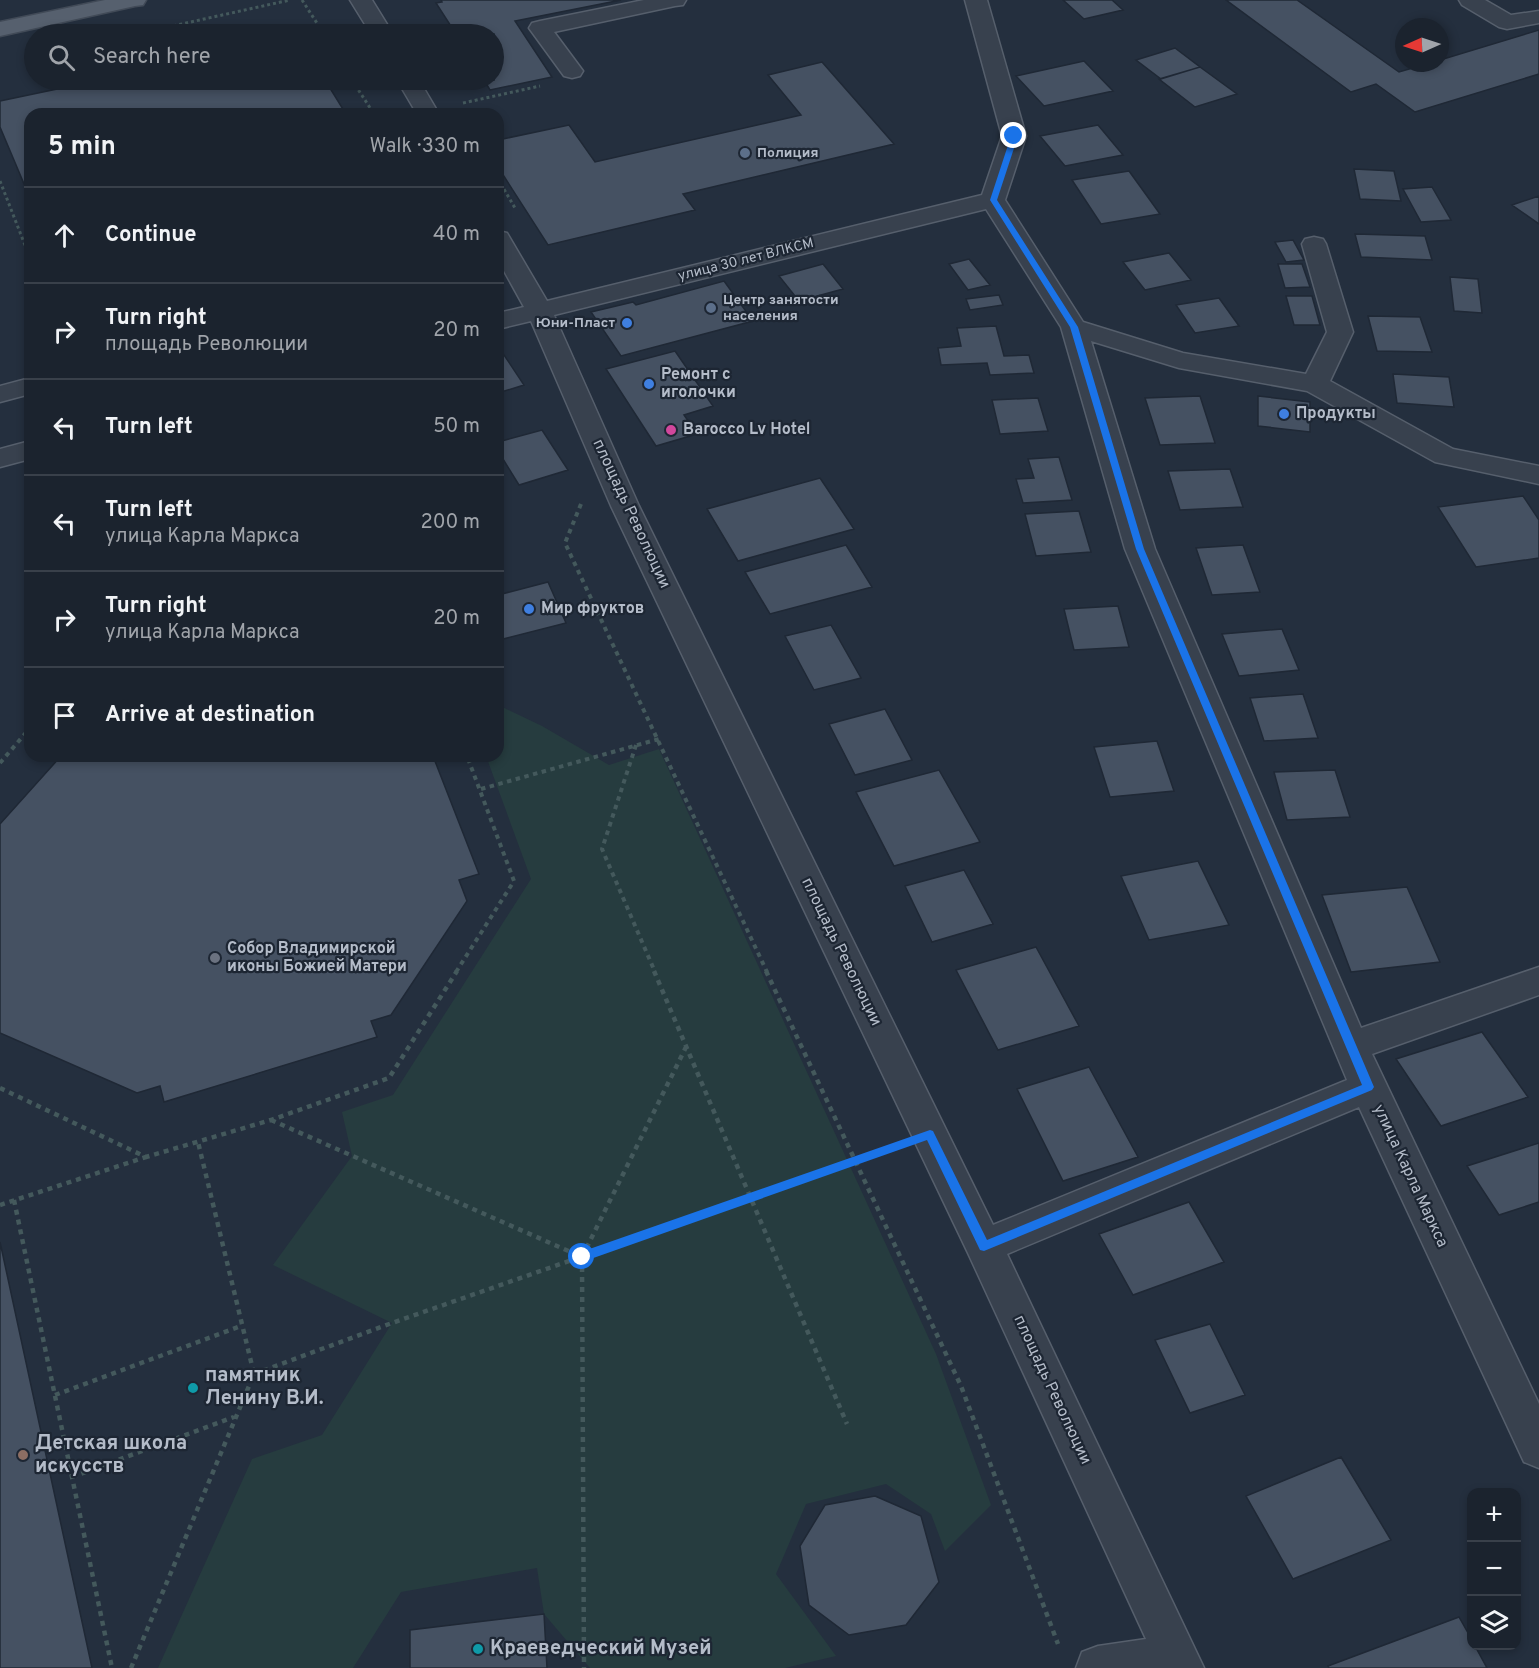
<!DOCTYPE html>
<html lang="en">
<head>
<meta charset="utf-8">
<style>
  :root { --surface:#1b232e; --page:#282f3a; --text:#f1f3f6; --muted:#a0a4aa; --line:#39404a }
  body { margin:0; font-family:Overpass,sans-serif; background:var(--page); color:var(--text) }
  .controls { position:absolute; right:18px; bottom:18px; display:grid; overflow:hidden; border-radius:12px; box-shadow:0 3px 9px #0003 }
  .controls button { width:54px; height:54px; display:grid; place-items:center; padding:0; border:0; border-bottom:2px solid var(--line); background:var(--surface); color:var(--text); font:30px sans-serif }
  .compass { position:absolute; left:1395px; top:18px; width:54px; height:54px; border-radius:50%; background:var(--surface); box-shadow:0 3px 9px #0003; rotate:267deg }
  .stop { position:absolute; width:18px; height:18px; margin:-14px; border:4px solid #1a73e8; border-radius:50%; background:#fff }
  .stop.end { background:#1a73e8; border-color:#fff; box-shadow:0 2px 6px #0008 }
  .list { margin:0; padding:0; list-style:none }
  h2 { display:flex; justify-content:space-between; align-items:center; height:78px; margin:0; padding:0 24px; font-size:26px }
  h2 small { font-size:20px; font-weight:400; color:var(--muted) }
  .list li { display:grid; grid-template-columns:39px 1fr auto; gap:18px; align-items:center; box-sizing:border-box; height:96px; padding:0 24px; border-top:2px solid var(--line) }
  .list b { display:block; font-size:22px; white-space:nowrap }
  .list p { margin:0; font-size:20px; white-space:nowrap; color:var(--muted) }
  .list em { font-size:20px; font-style:normal; color:var(--muted) }
  .icon { flex:none; width:33px; height:33px; fill:none; stroke:currentColor; stroke-width:2; stroke-linecap:round; stroke-linejoin:round }
  .map { position:relative; flex:none; width:1539px; height:1668px; overflow:hidden }
  .search { position:absolute; background:var(--surface); box-shadow:0 3px 9px #0003; left:24px; top:24px; width:480px; height:66px; display:flex; align-items:center; gap:15px; box-sizing:border-box; padding:0 21px; border-radius:33px; color:var(--muted); font-size:22px }
  .panel { position:absolute; background:var(--surface); box-shadow:0 3px 9px #0003; left:24px; top:108px; width:480px; height:654px; border-radius:18px }
  .map>svg:first-child { display:block }
  .green { fill:#263c3f }
  .building { fill:#455162; stroke:#1f2835; stroke-width:1.5 }
  .lines { fill:none; stroke-linecap:round; stroke-linejoin:round }
  .minor-casing { stroke:#565f6c; stroke-width:3 }
  .major-casing { stroke:#414a57; stroke-width:3 }
  .path-far2 { stroke:#44595c; stroke-width:3; stroke-dasharray:3 3; stroke-linecap:butt }
  .path-far1 { stroke:#44595c; stroke-width:4; stroke-dasharray:4.5 4.5; stroke-linecap:butt }
  .path { stroke:#44595c; stroke-width:4.5; stroke-dasharray:5 5; stroke-linecap:butt }
  .minor { fill:#38414e; fill-rule:evenodd }
  .major { fill:#56606e; fill-rule:evenodd }
  .route { fill:#1a73e8 }
  .service-dot { fill:#5c6f8a; stroke:#1d2633; stroke-width:2 }
  .shop-dot { fill:#3f7fe0; stroke:#1d2633; stroke-width:2 }
  .hotel-dot { fill:#d1479c; stroke:#1d2633; stroke-width:2 }
  .worship-dot { fill:#6b7280; stroke:#1d2633; stroke-width:2 }
  .culture-dot { fill:#0f9aa8; stroke:#1d2633; stroke-width:2 }
  .education-dot { fill:#8d6e63; stroke:#1d2633; stroke-width:2 }
  .labels { text-anchor:middle; dominant-baseline:central; stroke-width:4.5; stroke-linejoin:round; paint-order:stroke }
  .far-poi-label { font-size:14px; font-weight:bold; fill:#b4bcc9; stroke:#1d2633; text-anchor:start }
  .far-street-label { font-size:14px; fill:#b4bcc9; stroke:#1d2633 }
  .poi-label { font-size:16px; font-weight:bold; fill:#b4bcc9; stroke:#1d2633; text-anchor:start }
  .street-label { font-size:16px; fill:#b4bcc9; stroke:#1d2633 }
  .near-poi-label { font-size:20px; font-weight:bold; fill:#b4bcc9; stroke:#1d2633; text-anchor:start }
</style>
</head>
<body>
<div class="map">
<svg width="1539" height="1668" viewBox="0 0 1539 1668">
  <rect width="100%" height="100%" fill="#242f3e"/>
  <path class="green" d="M498 705 542 726 609 765 659 749 936 1354 991 1505 945 1551 931 1514 886 1484 806 1504 776 1574 836 1656 785 1668H590L544 1614 537 1568 401 1592 353 1668H158L252 1459 322 1435 392 1323 273 1265 352 1156 342 1112 393 1095 531 879 486 756H498Z"/>
  <path class="building" d="M441 0H621L515 21 552 77 490 90 484 80H494V34H456L436 3 442 2Z
    M1063 0H1112L1123 10 1084 19Z
    M1226 0H1297L1399 72 1430 63H1440V60L1539 30V74L1415 112 1376 84 1351 92Z
    M1175 48 1200 67 1161 79 1136 60Z
    M1084 61 1113 91 1044 106 1016 76Z
    M822 62 894 144 683 194 695 210 548 245 498 167V140L569 125 595 162 801 115 768 75Z
    M1200 67 1237 94 1195 107 1159 79Z
    M100 80H325L346 114H30V198L0 127V101Z
    M1098 125 1123 155 1065 166 1040 136Z
    M1354 169 1394 171 1401 201 1360 199Z
    M1129 171 1160 214 1101 224 1072 180Z
    M1432 187 1451 220 1421 222 1403 189Z
    M1539 196V224L1512 205Z
    M1355 234 1425 236 1432 260 1361 257Z
    M1293 240 1304 260 1286 262 1275 242Z
    M1169 253 1191 280 1145 290 1123 262Z
    M969 259 990 285 968 290 949 264Z
    M823 264 843 289 799 301 779 276Z
    M1278 264H1302L1310 287 1285 288Z
    M1450 277 1478 279 1482 313 1454 311Z
    M724 281 753 321 621 356 591 312 633 302 636 305Z
    M999 295 1003 305 970 310 966 299Z
    M1286 296H1312L1320 325H1294Z
    M1219 298 1239 326 1195 333 1176 305Z
    M1368 316 1420 317 1432 352 1377 351Z
    M996 326 1004 356 1029 355 1034 373 990 375 987 363 941 365 938 348 961 346 957 328Z
    M498 346 524 385 498 393Z
    M675 351 713 406 684 415 697 434 656 446 606 369Z
    M1393 374 1449 377 1454 407 1397 403Z
    M1200 396 1215 443 1160 445 1145 398Z
    M1258 396 1310 402V432L1258 426Z
    M1038 398 1048 431 1000 434 992 400Z
    M542 430 568 470 519 485 498 451V442Z
    M1059 457 1072 500 1023 503 1016 479 1034 478 1028 459Z
    M1230 469 1243 507 1180 510 1168 471Z
    M820 478 854 529 738 561 707 509Z
    M1523 496 1539 520V558L1476 567 1438 507Z
    M1079 511 1091 552 1036 556 1025 514Z
    M846 545 872 587 770 614 745 572Z
    M1243 545 1260 592 1212 595 1196 548Z
    M548 582 566 623 503 639 498 627V595Z
    M1118 606 1129 647 1074 650 1064 609Z
    M831 625 861 678 814 690 785 636Z
    M1282 629 1299 670 1239 676 1222 634Z
    M1303 694 1318 738 1264 741 1250 698Z
    M885 709 912 760 855 775 829 724Z
    M1157 741 1174 791 1110 797 1094 747Z
    M61 756H433L479 874 459 880 467 901 391 1015 371 1021 377 1037 164 1102 160 1086 137 1093 0 1033V824Z
    M939 770 980 842 894 866 856 792Z
    M1335 770 1350 817 1287 820 1274 772Z
    M1198 861 1229 925 1149 940 1121 876Z
    M964 870 993 924 932 942 905 886Z
    M1407 887 1440 962 1351 972 1322 895Z
    M1036 947 1079 1026 998 1050 956 970Z
    M1482 1032 1528 1097 1441 1126 1396 1059Z
    M1089 1067 1138 1157 1063 1181 1017 1089Z
    M1539 1143V1202L1499 1215 1467 1166Z
    M1189 1202 1224 1262 1133 1295 1099 1234Z
    M0 1242 92 1668H0Z
    M1210 1324 1245 1395 1190 1413 1155 1340Z
    M1341 1457 1391 1540 1293 1579 1246 1496Z
    M875 1496 921 1516 939 1582 906 1625 849 1635 809 1605 800 1546 825 1505Z
    M544 1614 547 1668H410V1630Z
    M1459 1617 1472 1640V1646H1475L1487 1668H1329L1328 1666Z"/>
  <g class="lines">
    <defs>
      <path id="minor" d="M350 0H372L393 34H371Z
        M644 0H686L683 5 675 6 554 32 583 71 580 76 572 78 564 76 529 28 532 23 540 21Z
        M965 0H987L1026 136 1005 200 1083 322 1183 353 1306 374 1327 332 1302 244 1305 239 1314 237 1323 239 1326 244 1353 332 1330 381 1453 449 1539 466V484L1435 462 1307 391 1179 368 1091 341 1155 549 1361 1028 1539 967V995L1372 1054 1539 1404V1468L1524 1462 1359 1107 1007 1254 1204 1668H1076L1082 1652 1098 1646 1146 1639 968 1253 611 506 531 321 498 329V313L524 307 498 260V231L507 233 547 301 982 195 1002 136ZM986 209 1061 327 1125 549 1347 1080 993 1225 639 506 554 315Z
        M1459 0H1485L1511 15 1539 11V23L1507 29 1499 27 1462 5Z
        M397 80H419L439 114H417Z
        M30 378V394L0 402V386Z
        M30 441V459L0 467V449Z"/>
      <path id="major" d="M105 0H146L143 5 135 6 0 36V22Z"/>
    </defs>
    <use href="#minor" class="minor-casing"/>
    <use href="#major" class="major-casing"/>
    <path class="path-far2" d="M302 0 324 34
      M150 31 290 0
      M352 80 374 114
      M463 103 540 86
      M498 179 515 208
      M0 181 30 258"/>
    <path class="path-far1" d="M581 504 565 543 767 972
      M636 745 602 849 655 972
      M0 763 30 728
      M481 789 659 739
      M456 972 514 881 467 756"/>
    <path class="path" d="M654 971 847 1424
      M766 971 961 1386 1058 1644
      M0 1088 146 1157 271 1120 389 1078 457 971
      M271 1120 582 1257 686 1047
      M14 1200 112 1668
      M0 1205 146 1157
      M582 1257 584 1668
      M254 1374 392 1323 889 1149
      M55 1395 241 1326
      M72 1477 234 1417
      M131 1668 254 1374 198 1142"/>
    <use href="#minor" class="minor"/>
    <use href="#major" class="major"/>
  </g>
  <path class="route" d="M1014 134 1018 136 997 200 1078 327 1144 549 1374 1087 1372 1090 984 1251 980 1250 927 1140 582 1262 578 1260V1253L930 1130 933 1131 987 1240 1362 1085 1136 549 1070 327 990 200 1011 136Z"/>
  <g class="service-dot">
    <circle cx="745" cy="153" r="6"/>
    <circle cx="711" cy="308" r="6"/>
  </g>
  <g class="shop-dot">
    <circle cx="627" cy="323" r="6"/>
    <circle cx="649" cy="384" r="6"/>
    <circle cx="1284" cy="414" r="6"/>
    <circle cx="529" cy="609" r="6"/>
  </g>
  <circle class="hotel-dot" cx="671" cy="430" r="6"/>
  <circle class="worship-dot" cx="215" cy="958" r="6"/>
  <g class="culture-dot">
    <circle cx="193" cy="1388" r="6"/>
    <circle cx="478" cy="1649" r="6"/>
  </g>
  <circle class="education-dot" cx="23" cy="1455" r="6"/>
  <g class="labels">
    <g class="far-poi-label">
      <text x="757" y="153">Полиция</text>
      <text x="723" y="300">Центр занятости<tspan x="723" dy="16">населения</tspan></text>
      <text x="615" y="323" text-anchor="end">Юни-Пласт</text>
    </g>
    <g class="far-street-label">
      <text transform="translate(746 260) rotate(-14)">улица 30 лет ВЛКСМ</text>
    </g>
    <g class="poi-label">
      <text x="661" y="375">Ремонт с<tspan x="661" dy="18">иголочки</tspan></text>
      <text x="1296" y="414">Продукты</text>
      <text x="683" y="430">Barocco Lv Hotel</text>
      <text x="541" y="609">Мир фруктов</text>
      <text x="227" y="949">Собор Владимирской<tspan x="227" dy="18">иконы Божией Матери</tspan></text>
    </g>
    <g class="street-label">
      <text transform="translate(631 514) rotate(65)">площадь Революции</text>
      <text transform="translate(841 952) rotate(64)">площадь Революции</text>
      <text transform="translate(1410 1176) rotate(65)">улица Карла Маркса</text>
      <text transform="translate(1052 1390) rotate(65)">площадь Революции</text>
    </g>
    <g class="near-poi-label">
      <text x="205" y="1376">памятник<tspan x="205" dy="23">Ленину В.И.</tspan></text>
      <text x="35" y="1444">Детская школа<tspan x="35" dy="23">искусств</tspan></text>
      <text x="490" y="1649">Краеведческий Музей</text>
    </g>
  </g>
</svg>
<div class="controls">
<button>+</button>
<button>−</button>
<button><svg class="icon" aria-label="layers" viewBox="0 0 24 24"><path d="M12 4l9 5-9 5-9-5zM3 14l9 5 9-5"/></svg></button>
</div>
<svg class="compass" viewBox="-18 -18 36 36"><path d="M0-13l5 13h-10z" fill="#e53935"/><path d="M0 13l5-13h-10z" fill="#a0a4aa"/></svg>
<div class="stop" style="left:582px;top:1257px"></div>
<div class="stop end" style="left:1014px;top:136px"></div>
<div class="search"><svg class="icon" aria-label="search" viewBox="0 0 24 24"><circle cx="10" cy="10" r="6"/><path d="M15 15l6 6"/></svg>Search here</div>
<section class="panel">
<h2>5 min<small>Walk · 330 m</small></h2>
<ul class="list">
<li><svg class="icon" aria-label="ahead" viewBox="0 0 24 24"><path d="M12 20V5M6 11l6-6 6 6"/></svg><div><b>Continue</b></div><em>40 m</em></li>
<li><svg class="icon" aria-label="right" viewBox="0 0 24 24"><path d="M7 20v-9h11M14 6l5 5-5 5"/></svg><div><b>Turn right</b><p>площадь Революции</p></div><em>20 m</em></li>
<li><svg class="icon" aria-label="left" viewBox="0 0 24 24"><path d="M17 20v-9H6M10 6l-5 5 5 5"/></svg><div><b>Turn left</b></div><em>50 m</em></li>
<li><svg class="icon" aria-label="left" viewBox="0 0 24 24"><path d="M17 20v-9H6M10 6l-5 5 5 5"/></svg><div><b>Turn left</b><p>улица Карла Маркса</p></div><em>200 m</em></li>
<li><svg class="icon" aria-label="right" viewBox="0 0 24 24"><path d="M7 20v-9h11M14 6l5 5-5 5"/></svg><div><b>Turn right</b><p>улица Карла Маркса</p></div><em>20 m</em></li>
<li><svg class="icon" aria-label="arrive" viewBox="0 0 24 24"><path d="M6 21V4h12l-3 4 3 4H6"/></svg><div><b>Arrive at destination</b></div></li>
</ul>
</section>
</div>
</body>
</html>
